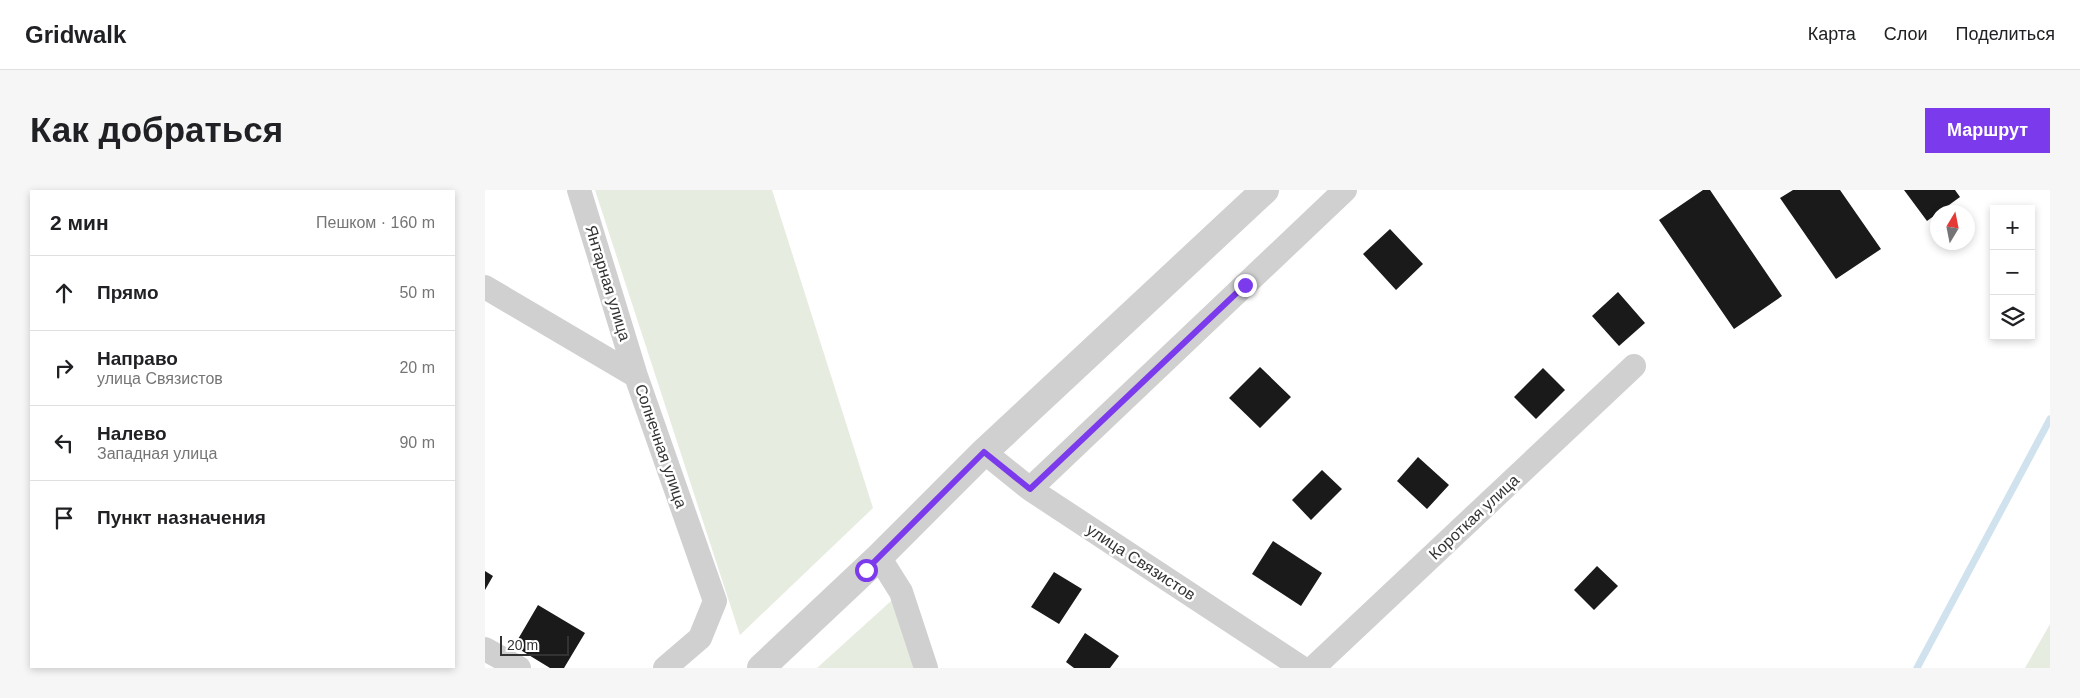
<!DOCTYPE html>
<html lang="ru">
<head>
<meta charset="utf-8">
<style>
  :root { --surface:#fff; --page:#f6f6f6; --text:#202124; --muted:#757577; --line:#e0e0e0; --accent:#7c3aed }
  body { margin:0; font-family:Arial,sans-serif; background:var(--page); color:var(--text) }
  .controls { position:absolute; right:15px; top:15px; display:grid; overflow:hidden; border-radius:0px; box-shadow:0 2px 8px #0003 }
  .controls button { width:45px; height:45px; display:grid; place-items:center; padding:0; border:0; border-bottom:1px solid var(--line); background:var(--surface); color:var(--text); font:25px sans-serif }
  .compass { position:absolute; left:1445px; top:15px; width:45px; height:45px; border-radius:50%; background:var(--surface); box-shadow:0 2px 8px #0003; rotate:10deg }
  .scale { position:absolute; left:15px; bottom:12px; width:69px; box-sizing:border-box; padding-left:5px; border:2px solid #333; border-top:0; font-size:14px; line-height:18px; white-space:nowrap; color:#333; -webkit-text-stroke:4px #fff; paint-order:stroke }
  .stop { position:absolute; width:15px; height:15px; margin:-11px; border:4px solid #7c3aed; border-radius:50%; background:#fff }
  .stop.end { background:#7c3aed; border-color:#fff; box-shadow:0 1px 5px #0008 }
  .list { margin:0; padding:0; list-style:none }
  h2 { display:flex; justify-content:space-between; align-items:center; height:65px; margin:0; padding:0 20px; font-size:21px }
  h2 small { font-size:16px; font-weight:400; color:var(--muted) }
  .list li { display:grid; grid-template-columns:32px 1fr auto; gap:15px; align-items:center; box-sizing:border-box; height:75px; padding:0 20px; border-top:1px solid var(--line) }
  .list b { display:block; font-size:19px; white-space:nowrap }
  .list p { margin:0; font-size:16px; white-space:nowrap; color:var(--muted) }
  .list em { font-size:16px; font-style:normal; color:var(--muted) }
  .icon { flex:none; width:28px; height:28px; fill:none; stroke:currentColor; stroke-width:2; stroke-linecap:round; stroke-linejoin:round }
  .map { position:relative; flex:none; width:1565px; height:478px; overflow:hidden; border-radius:0px }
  header { display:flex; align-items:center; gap:30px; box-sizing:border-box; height:70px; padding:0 25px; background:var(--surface); border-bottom:1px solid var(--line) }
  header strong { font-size:24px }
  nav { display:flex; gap:28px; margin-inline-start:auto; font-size:18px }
  .intro { display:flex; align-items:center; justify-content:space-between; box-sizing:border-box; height:120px; padding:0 30px }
  h1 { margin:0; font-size:35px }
  .button { padding:12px 22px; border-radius:0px; background:var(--accent); color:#fff; font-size:18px; font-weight:700 }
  main { display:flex; gap:30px; padding:0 30px }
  aside { flex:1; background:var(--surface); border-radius:0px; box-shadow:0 2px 8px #0003 }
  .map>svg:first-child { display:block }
  .green { fill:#e6ecdf }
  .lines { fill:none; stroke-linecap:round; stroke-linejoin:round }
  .stream { stroke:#cfe2ee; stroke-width:7 }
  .building { fill:#1a1a1a }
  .minor { stroke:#d0d0d0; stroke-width:24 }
  .tertiary { stroke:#d0d0d0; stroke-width:28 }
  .route { stroke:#7c3aed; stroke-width:6 }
  .labels { text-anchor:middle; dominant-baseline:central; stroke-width:5; stroke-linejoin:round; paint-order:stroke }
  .street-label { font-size:16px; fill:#333; stroke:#fff }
</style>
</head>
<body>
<header>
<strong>Gridwalk</strong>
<nav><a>Карта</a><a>Слои</a><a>Поделиться</a></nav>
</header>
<div class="intro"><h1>Как добраться</h1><a class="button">Маршрут</a></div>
<main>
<aside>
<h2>2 мин<small>Пешком · 160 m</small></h2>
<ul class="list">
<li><svg class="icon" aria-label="ahead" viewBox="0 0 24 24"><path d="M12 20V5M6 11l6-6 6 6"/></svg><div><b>Прямо</b></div><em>50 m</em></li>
<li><svg class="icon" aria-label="right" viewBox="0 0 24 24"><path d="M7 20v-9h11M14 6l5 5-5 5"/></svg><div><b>Направо</b><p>улица Связистов</p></div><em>20 m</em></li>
<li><svg class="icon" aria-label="left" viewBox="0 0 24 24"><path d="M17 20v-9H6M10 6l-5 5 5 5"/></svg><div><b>Налево</b><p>Западная улица</p></div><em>90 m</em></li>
<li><svg class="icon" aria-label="arrive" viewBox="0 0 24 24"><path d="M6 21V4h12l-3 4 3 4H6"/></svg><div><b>Пункт назначения</b></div></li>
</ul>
</aside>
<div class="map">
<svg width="1565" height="478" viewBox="0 0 1565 478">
  <rect width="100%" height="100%" fill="#fff"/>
  <path class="green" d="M110 0H287L388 318 255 445Z
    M416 402 441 478H332Z
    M1565 434V478H1540Z"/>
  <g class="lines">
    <path class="stream" d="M1432 478 1565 229"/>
  </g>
  <path class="building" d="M1218 0H1225L1297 106 1249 139 1174 30Z
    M1308 0H1355L1396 59 1351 89 1295 8Z
    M1419 0H1470L1475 7 1442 31Z
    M905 39 938 74 911 100 878 64Z
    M1133 102 1160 133 1134 156 1107 126Z
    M775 177 806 207 775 238 744 208Z
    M1058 178 1080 200 1051 229 1029 207Z
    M933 267 964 295 942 319 912 291Z
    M837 280 857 299 826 330 807 310Z
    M788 351 837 383 816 416 767 384Z
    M1112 376 1133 396 1109 420 1089 400Z
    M0 381 8 386 0 400Z
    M569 382 597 399 574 434 546 417Z
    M53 415 100 443 79 478H65L29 456Z
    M600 443 634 466 625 478H589L581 472Z"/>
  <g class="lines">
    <path class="minor" d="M94 0 151 186
      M0 97 151 186 230 411 215 448 180 478
      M499 262 545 299 817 478
      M545 299 860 0
      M394 367 416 402 441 478
      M0 459 34 478
      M828 478 1149 176"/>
    <path class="tertiary" d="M276 478 394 367 499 262 780 0"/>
  </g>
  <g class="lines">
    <path class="route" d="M381 380 499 262 545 299 760 95"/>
  </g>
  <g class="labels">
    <g class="street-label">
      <text transform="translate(123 93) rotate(73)">Янтарная улица</text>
      <text transform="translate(176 256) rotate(71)">Солнечная улица</text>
      <text transform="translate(989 327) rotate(-43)">Короткая улица</text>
      <text transform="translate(656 372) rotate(33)">улица Связистов</text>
    </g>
  </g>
</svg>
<div class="controls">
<button>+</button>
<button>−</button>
<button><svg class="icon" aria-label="layers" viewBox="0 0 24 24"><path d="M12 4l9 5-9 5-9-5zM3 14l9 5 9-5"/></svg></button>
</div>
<svg class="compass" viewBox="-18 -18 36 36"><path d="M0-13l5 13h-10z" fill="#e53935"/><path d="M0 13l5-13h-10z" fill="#757577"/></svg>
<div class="scale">20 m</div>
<div class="stop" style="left:381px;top:380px"></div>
<div class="stop end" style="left:760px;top:95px"></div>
</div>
</main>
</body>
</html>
